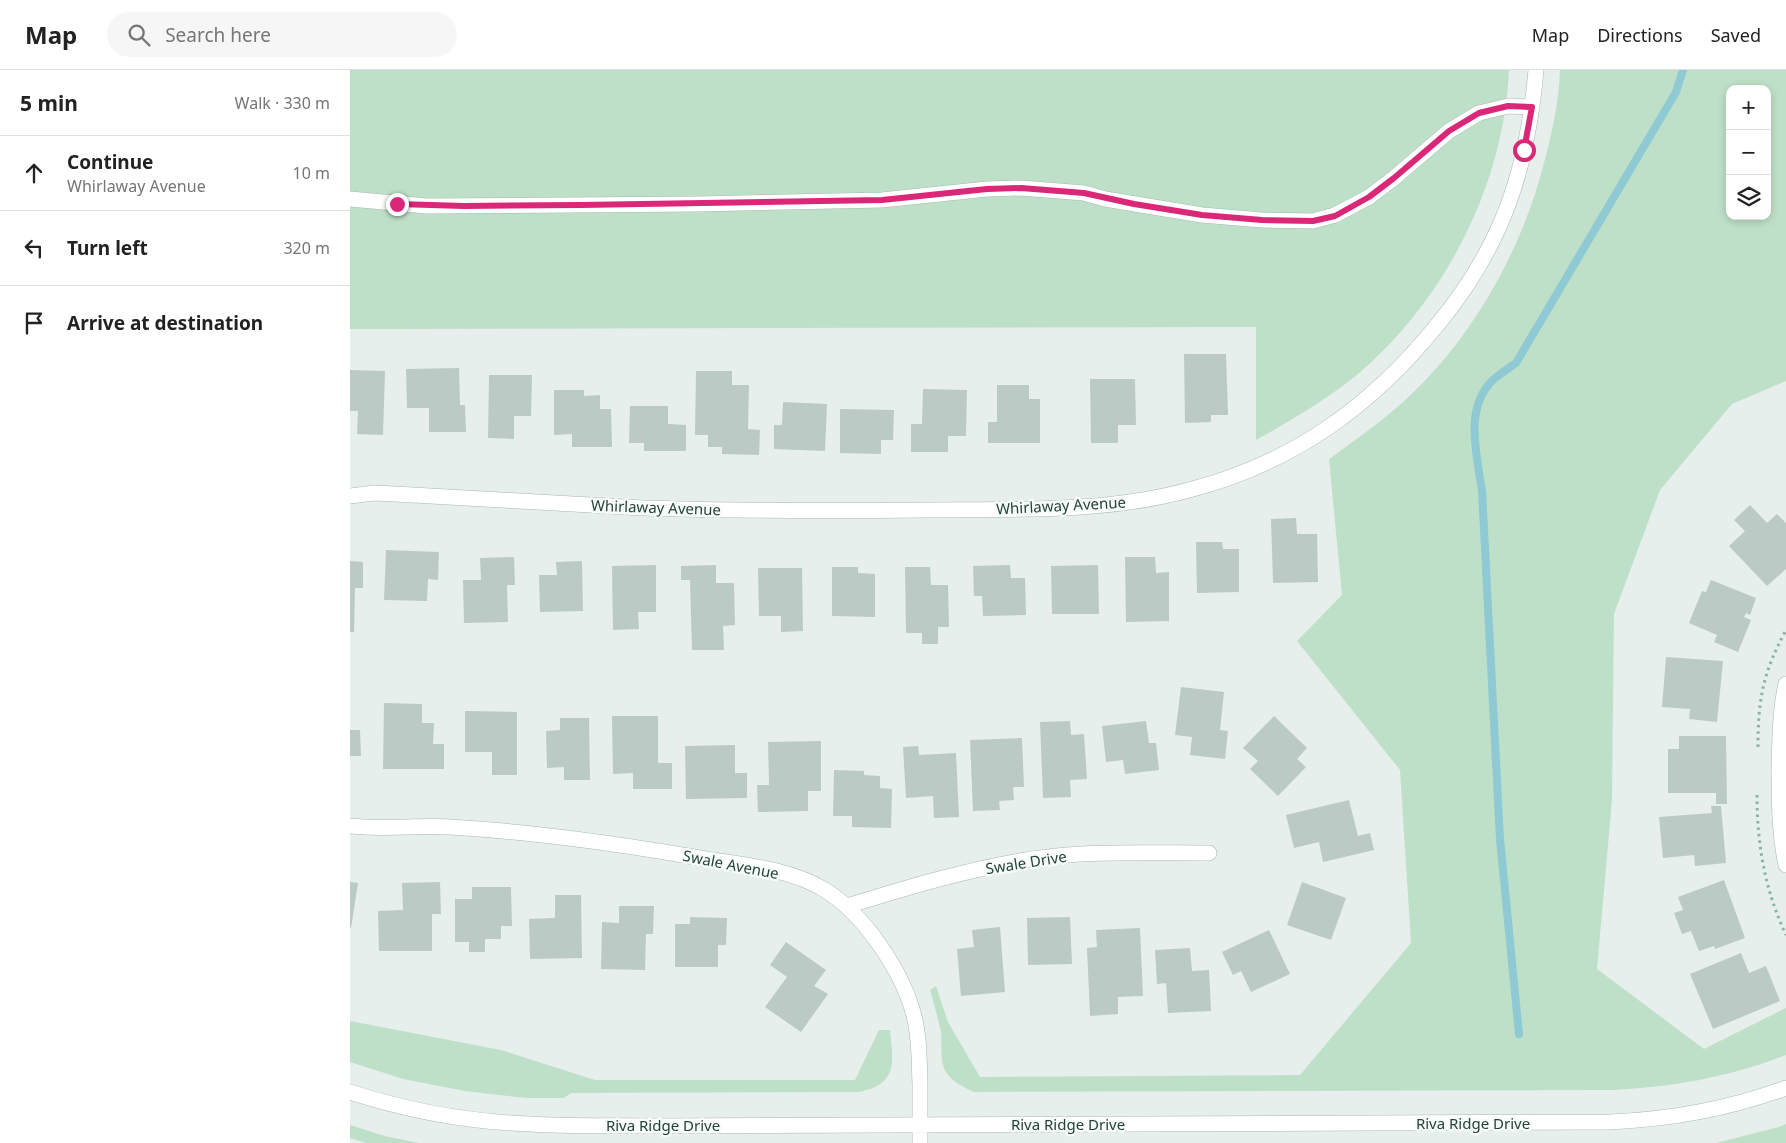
<!DOCTYPE html>
<html lang="en">
<head>
<meta charset="utf-8">
<style>
  :root { --surface:#fff; --page:#f6f6f6; --text:#222; --muted:#767676; --line:#e0e0e0 }
  body { margin:0; font-family:"Noto Sans",sans-serif; background:var(--page); color:var(--text) }
  .controls { position:absolute; right:15px; top:15px; display:grid; overflow:hidden; border-radius:10px; box-shadow:0 2px 8px #0003 }
  .controls button { width:45px; height:45px; display:grid; place-items:center; padding:0; border:0; border-bottom:1px solid var(--line); background:var(--surface); color:var(--text); font:25px sans-serif }
  .stop { position:absolute; width:15px; height:15px; margin:-11px; border:4px solid #db2777; border-radius:50%; background:#fff }
  .stop.end { background:#db2777; border-color:#fff; box-shadow:0 1px 5px #0008 }
  .list { margin:0; padding:0; list-style:none }
  h2 { display:flex; justify-content:space-between; align-items:center; height:65px; margin:0; padding:0 20px; font-size:21px }
  h2 small { font-size:16px; font-weight:400; color:var(--muted) }
  .list li { display:grid; grid-template-columns:32px 1fr auto; gap:15px; align-items:center; box-sizing:border-box; height:75px; padding:0 20px; border-top:1px solid var(--line) }
  .list b { display:block; font-size:19px; white-space:nowrap }
  .list p { margin:0; font-size:16px; white-space:nowrap; color:var(--muted) }
  .list em { font-size:16px; font-style:normal; color:var(--muted) }
  .icon { flex:none; width:28px; height:28px; fill:none; stroke:currentColor; stroke-width:2; stroke-linecap:round; stroke-linejoin:round }
  .map { position:relative; flex:none; width:1436px; height:1073px; overflow:hidden }
  header { display:flex; align-items:center; gap:30px; box-sizing:border-box; height:70px; padding:0 25px; background:var(--surface); border-bottom:1px solid var(--line) }
  header strong { font-size:24px }
  nav { display:flex; gap:28px; margin-inline-start:auto; font-size:18px }
  .search { width:350px; height:45px; background:var(--page); display:flex; align-items:center; gap:12px; box-sizing:border-box; padding:0 18px; border-radius:28px; color:var(--muted); font-size:19px }
  main { display:flex }
  aside { flex:1; background:var(--surface) }
  .map>svg:first-child { display:block }
  .green { fill:#bfe0c8; fill-rule:evenodd }
  .lines { fill:none; stroke-linecap:round; stroke-linejoin:round }
  .stream { stroke:#8ec9d4; stroke-width:8 }
  .building { fill:#bbcac4 }
  .minor-casing { stroke:#a8b8b2; stroke-width:16 }
  .path { stroke:#86b3a5; stroke-width:3; stroke-dasharray:2.5 4; stroke-linecap:butt }
  .minor { stroke:#fff; stroke-width:15 }
  .route { stroke:#db2777; stroke-width:6 }
  .labels { text-anchor:middle; dominant-baseline:central; stroke-width:5; stroke-linejoin:round; paint-order:stroke }
  .street-label { font-size:15px; fill:#24423a; stroke:#f7fbf9 }
</style>
</head>
<body>
<header>
<strong>Map</strong>
<div class="search"><svg class="icon" aria-label="search" viewBox="0 0 24 24"><circle cx="10" cy="10" r="6"/><path d="M15 15l6 6"/></svg>Search here</div>
<nav><a>Map</a><a>Directions</a><a>Saved</a></nav>
</header>
<main>
<aside>
<h2>5 min<small>Walk · 330 m</small></h2>
<ul class="list">
<li><svg class="icon" aria-label="ahead" viewBox="0 0 24 24"><path d="M12 20V5M6 11l6-6 6 6"/></svg><div><b>Continue</b><p>Whirlaway Avenue</p></div><em>10 m</em></li>
<li><svg class="icon" aria-label="left" viewBox="0 0 24 24"><path d="M17 20v-9H6M10 6l-5 5 5 5"/></svg><div><b>Turn left</b></div><em>320 m</em></li>
<li><svg class="icon" aria-label="arrive" viewBox="0 0 24 24"><path d="M6 21V4h12l-3 4 3 4H6"/></svg><div><b>Arrive at destination</b></div></li>
</ul>
</aside>
<div class="map">
<svg width="1436" height="1073" viewBox="0 0 1436 1073">
  <rect width="100%" height="100%" fill="#e6efeb"/>
  <path class="green" d="M0 0H1159C1154 115 1095 230 1008 304 976 330 942 350 906 370V257L0 259Z
    M1210 0H1436V311L1382 334 1310 420 1264 544 1262 730 1247 899 1354 979 1436 938V985C1381 1007 1322 1017 1264 1020L624 1022C613 1017 598 1010 594 998 590 987 592 973 591 962 588 948 584 934 580 920L586 916 598 952 630 1007 950 1005 1061 873 1050 700 947 571 992 525 979 389C1001 373 1024 357 1045 339 1117 278 1171 184 1194 93 1202 63 1209 31 1210 0ZM1380 19H1417V146H1380Z
    M0 951 151 980 245 1010H505L529 960H540C543 991 549 1014 509 1022L221 1023 214 1028H176L115 1021 53 1009 0 992Z
    M1436 1054V1073H1366L1429 1057Z
    M0 1055 35 1066 69 1073H16L0 1068Z"/>
  <g class="lines">
    <path class="stream" d="M1169 964 1150 769 1132 421C1127 385 1113 337 1144 309 1151 303 1159 298 1166 293L1326 22 1333 0"/>
  </g>
  <path class="building" d="M834 284H876L878 345H861V352L835 353Z
    M109 298 110 335H115L116 362H79V338H57L56 299Z
    M0 300 35 301 33 365 7 364 8 341H0Z
    M346 301H382V315H399L398 359 410 360 409 385 372 384V377H358V365H345Z
    M139 305H182L181 346H164V369L138 368Z
    M740 309H785L786 355H768V373H741Z
    M647 315H679V329H690V373H638V352H647Z
    M573 319 617 320 616 366H598V382H561V354H572Z
    M204 320H234V326L250 325V339H261L262 377H222V364L204 365Z
    M433 332 477 334 475 381 424 379V355H432Z
    M280 336H318V354L336 355V381H294V373H279Z
    M490 339 544 340 543 370H531V384L490 383Z
    M1400 435 1417 453 1427 444 1436 453V499L1417 516 1379 476 1395 461 1384 450Z
    M946 448 947 464H967L968 512 923 513 921 449Z
    M846 472H872L873 479H889V522L847 523Z
    M36 480 89 482 88 510 78 509 77 531 34 530Z
    M164 487 165 515H157L158 552 114 553 113 510H131L130 488Z
    M775 487H805L806 503 819 502V551L776 552Z
    M0 491 13 492V518H5L4 562H0Z
    M232 491 233 541 190 542 189 505H207L206 492Z
    M306 495V542H288L289 559 263 560 262 496Z
    M366 495V513H384L385 555 373 556 374 580H342L340 510H331V496Z
    M660 495 661 508H675L676 545 633 546 632 526H624L623 496Z
    M748 495 749 544H702L701 496Z
    M482 497H508V503L525 504V547L482 546Z
    M555 497H580L581 515H598L599 557H588V574H572V563H556Z
    M408 498H452L453 561 431 562V546H409Z
    M1361 510 1406 528 1400 545 1396 543 1394 547 1401 550 1388 582 1364 572 1367 565 1339 553 1352 521 1356 522Z
    M1316 587 1373 591 1367 652 1339 649 1340 639 1312 637Z
    M831 617 874 622 870 660 878 661 875 689 840 685 842 667 825 665Z
    M34 633 72 634V653H84L83 674H94V699H33Z
    M115 641 167 642V705H142V682H115Z
    M262 646H308V693H322V719H283V703L263 704Z
    M924 646 957 678 947 689 956 697 928 726 900 699 908 691 893 678Z
    M210 648H239L240 710H214V697L197 698 196 661 210 660Z
    M720 651 721 665 734 664 737 709 720 710 721 727 693 728 690 652Z
    M796 651 799 673H806L809 700 775 704 773 690 756 692 752 656Z
    M0 660H10L11 686H0Z
    M1329 666H1376L1377 734H1366V723H1318V679H1329Z
    M672 668 674 717H663L664 730 649 731 650 740 623 741 620 670Z
    M471 671V721H458V741L408 742 407 715H419L418 672Z
    M385 675V703H397V728L336 729 335 676Z
    M568 676 569 685 606 683 609 747 584 748 583 726 556 728 553 677Z
    M484 700 514 701V705L530 706V718L542 719 541 758 502 757V746H483Z
    M999 730 1008 766 1020 763 1024 780 973 792 969 772 944 778 936 745Z
    M1361 736H1371L1376 793 1345 796 1344 785 1313 788 1309 747 1362 743Z
    M1374 810 1395 868 1365 879 1364 876 1349 881 1341 861 1332 864 1324 843 1333 840 1328 827Z
    M0 812 8 813 1 858 0 857Z
    M90 812 91 844H82V881H29L28 841 53 840 52 813Z
    M952 812 996 828 981 870 937 855Z
    M122 817H161L162 856H151V869H135V882H119V872H105V829H122Z
    M205 825H231L232 888 180 889 179 849 205 848Z
    M269 836H304L303 864H296L295 900 251 899 252 852 269 853Z
    M340 847 377 848 376 875H368V897H325V854H340Z
    M720 847 722 894 678 895 677 848Z
    M650 857 655 922 611 926 607 879 624 877 622 860Z
    M790 858 793 926 768 927V944L740 946 737 878 747 877 746 860Z
    M919 860 940 904 901 922 891 901 883 905 872 882Z
    M436 872 476 900 464 916 478 924 451 962 415 937 437 907 420 895Z
    M840 878 842 901 859 900 861 941 818 943 816 913 807 914 805 880Z
    M1391 883 1399 903 1416 896 1430 931 1363 959 1340 904Z"/>
  <g class="lines">
    <defs>
      <path id="minor" d="M0 129 76 136 348 134 532 130 637 119 671 118 734 123 755 129 852 145 912 150 963 151 985 145 1019 127 1044 108 1099 61 1129 43 1158 36 1182 37
        M0 426 24 423 45 424C128 428 211 434 294 438 389 441 483 441 578 440 665 439 755 443 839 420 943 393 1021 337 1088 254 1117 219 1142 178 1158 135 1174 92 1182 46 1186 0
        M1436 614C1430 640 1430 668 1429 695 1429 728 1429 762 1436 795
        M0 756C33 760 67 755 100 757 186 762 271 774 356 789 396 795 440 799 475 820 514 844 553 902 564 946 570 969 569 992 570 1015 570 1034 570 1054 570 1073
        M497 836C553 819 611 801 670 791 732 780 796 783 859 783
        M0 1022C59 1041 120 1052 181 1054 223 1057 266 1055 308 1056L1260 1052C1323 1049 1377 1039 1436 1018"/>
    </defs>
    <use href="#minor" class="minor-casing"/>
    <path class="path" d="M1408 677C1408 628 1413 603 1436 560
      M1407 725C1407 775 1415 820 1436 865"/>
    <use href="#minor" class="minor"/>
  </g>
  <g class="lines">
    <path class="route" d="M47 134 114 136 231 135 532 130 637 119 671 118 734 123 784 134 852 145 912 150 963 151 985 146 1019 127 1044 108 1099 61 1129 43 1158 36 1182 37 1174 80"/>
  </g>
  <g class="labels">
    <g class="street-label">
      <text transform="translate(711 435) rotate(-3)">Whirlaway Avenue</text>
      <text transform="translate(306 437) rotate(2)">Whirlaway Avenue</text>
      <text transform="translate(676 792) rotate(-9)">Swale Drive</text>
      <text transform="translate(381 794) rotate(11)">Swale Avenue</text>
      <text x="1123" y="1053">Riva Ridge Drive</text>
      <text x="718" y="1054">Riva Ridge Drive</text>
      <text x="313" y="1055">Riva Ridge Drive</text>
    </g>
  </g>
</svg>
<div class="controls">
<button>+</button>
<button>−</button>
<button><svg class="icon" aria-label="layers" viewBox="0 0 24 24"><path d="M12 4l9 5-9 5-9-5zM3 14l9 5 9-5"/></svg></button>
</div>
<div class="stop" style="left:1174px;top:80px"></div>
<div class="stop end" style="left:47px;top:134px"></div>
</div>
</main>
</body>
</html>
